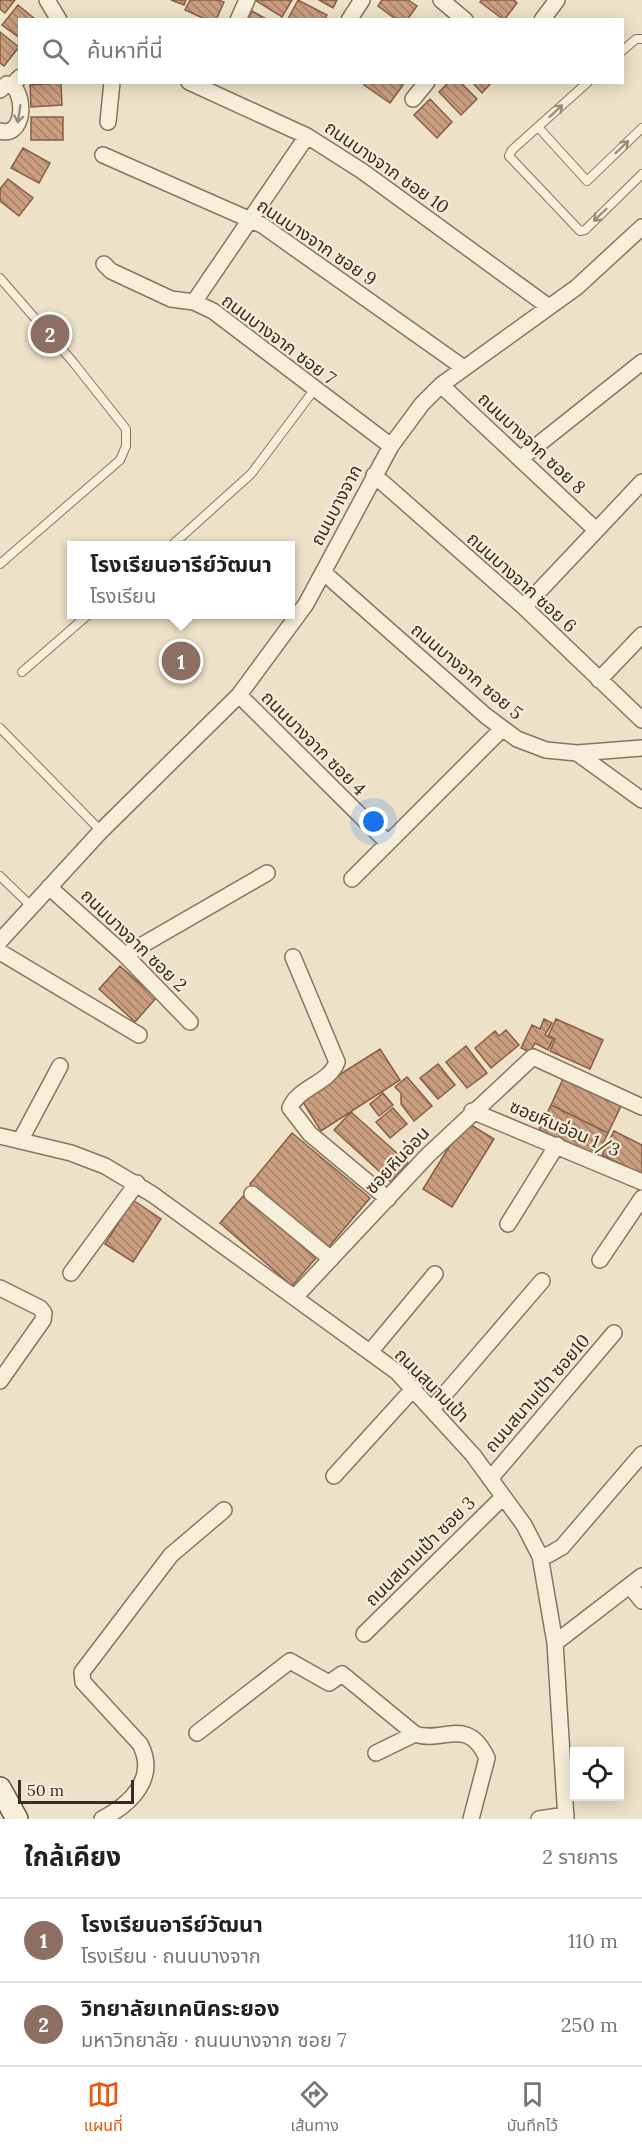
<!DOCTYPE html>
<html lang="th">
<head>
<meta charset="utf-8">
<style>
  :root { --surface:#fff; --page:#f2f2f2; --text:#222; --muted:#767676; --line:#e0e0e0; --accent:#ea580c }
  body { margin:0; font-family:Lora,"Noto Sans Thai",serif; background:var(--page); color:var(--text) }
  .controls { position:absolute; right:18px; bottom:18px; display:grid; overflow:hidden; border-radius:0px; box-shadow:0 3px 15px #0003 }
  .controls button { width:54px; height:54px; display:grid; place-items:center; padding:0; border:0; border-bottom:2px solid var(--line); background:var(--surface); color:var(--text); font:30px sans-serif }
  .scale { position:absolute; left:18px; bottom:15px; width:116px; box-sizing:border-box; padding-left:6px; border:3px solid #3a2c21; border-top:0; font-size:16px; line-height:21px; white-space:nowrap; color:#3a2c21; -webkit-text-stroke:4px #f5ecd7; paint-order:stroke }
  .you { position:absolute; left:374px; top:822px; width:21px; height:21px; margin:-15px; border:4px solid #fff; border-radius:50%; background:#1a73e8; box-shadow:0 0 0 9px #1a73e833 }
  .badge { display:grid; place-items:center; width:39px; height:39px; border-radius:50%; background:var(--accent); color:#fff; font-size:20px; font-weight:700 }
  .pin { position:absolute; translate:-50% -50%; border:3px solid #fff; box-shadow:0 2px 6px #0006 }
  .popup { position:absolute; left:67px; top:541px; width:228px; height:78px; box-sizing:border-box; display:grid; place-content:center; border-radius:0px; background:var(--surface); filter:drop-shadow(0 2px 4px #0005); font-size:20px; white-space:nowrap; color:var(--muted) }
  .popup b { font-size:22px; color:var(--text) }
  .popup::after { content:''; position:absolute; left:50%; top:100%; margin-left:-12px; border:12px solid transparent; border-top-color:var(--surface) }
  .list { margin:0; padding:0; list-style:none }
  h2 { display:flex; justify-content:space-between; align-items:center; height:78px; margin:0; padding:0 24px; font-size:26px }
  h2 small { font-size:20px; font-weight:400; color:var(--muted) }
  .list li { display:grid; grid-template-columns:39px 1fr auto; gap:18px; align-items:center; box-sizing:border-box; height:84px; padding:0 24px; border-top:2px solid var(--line) }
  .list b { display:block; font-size:22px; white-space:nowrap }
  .list p { margin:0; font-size:20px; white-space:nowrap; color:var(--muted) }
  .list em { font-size:20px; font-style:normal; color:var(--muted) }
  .icon { flex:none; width:33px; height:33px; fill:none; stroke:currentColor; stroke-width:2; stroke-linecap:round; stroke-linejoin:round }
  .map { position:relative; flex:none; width:642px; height:1819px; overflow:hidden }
  .search { position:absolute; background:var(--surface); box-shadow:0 3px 15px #0003; left:18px; right:18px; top:18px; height:66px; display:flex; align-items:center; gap:15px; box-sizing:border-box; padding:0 21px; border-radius:0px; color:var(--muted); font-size:22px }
  .sheet { height:246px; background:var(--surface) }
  nav { display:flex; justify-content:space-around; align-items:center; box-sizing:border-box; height:84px; border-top:2px solid var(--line); background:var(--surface); font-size:16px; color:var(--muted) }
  nav a { display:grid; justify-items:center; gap:3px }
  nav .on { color:var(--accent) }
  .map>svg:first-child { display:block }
  .building { fill:url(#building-back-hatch); stroke:#875e44; stroke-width:1.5 }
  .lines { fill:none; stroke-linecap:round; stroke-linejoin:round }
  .lane-casing { stroke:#89745d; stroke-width:10 }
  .street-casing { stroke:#89745d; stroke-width:18 }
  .secondary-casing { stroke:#6b5541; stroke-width:24 }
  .lane { stroke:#f8efdb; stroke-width:8 }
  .street { stroke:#f8efdb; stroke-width:15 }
  .secondary { stroke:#f8efdb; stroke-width:21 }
  .oneway { stroke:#998e7e }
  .labels { text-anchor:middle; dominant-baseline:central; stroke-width:4.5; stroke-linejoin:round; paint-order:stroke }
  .street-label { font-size:18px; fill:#3a2c21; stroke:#f5ecd7 }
</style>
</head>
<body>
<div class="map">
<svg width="642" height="1819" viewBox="0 0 642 1819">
  <defs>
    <pattern id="building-back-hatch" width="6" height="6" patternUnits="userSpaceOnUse" patternTransform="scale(1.5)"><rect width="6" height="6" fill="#ca9d7f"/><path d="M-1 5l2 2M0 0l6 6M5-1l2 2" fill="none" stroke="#a58068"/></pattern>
  </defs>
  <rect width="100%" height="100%" fill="#ede2c8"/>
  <path class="building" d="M0 0H15L5 13 0 9Z
    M171 0H186L184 5Z
    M190 0H218L224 2 216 20H207L185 10Z
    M255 0H292L282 17Z
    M298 0 327 15 324 20 288 19Z
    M319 0H337L333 8Z
    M382 0H408L417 6 407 20H397L378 6Z
    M482 0H514L517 3 504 20 480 2Z
    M18 5 36 20H20V38L2 25Z
    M252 11 268 20H247Z
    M0 32 19 47 4 66 0 63Z
    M365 82H400L403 85 390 103 364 85Z
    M449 82H460L477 99 461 115 439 92Z
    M472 82H492L482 93Z
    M61 83 62 105 31 107 30 85Z
    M430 99 452 122 437 138 414 115Z
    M31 117H63V140H31Z
    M23 148 50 163 39 183 11 168Z
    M8 179 33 198 19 216 0 201V189Z
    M120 966 156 998 135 1022 99 989Z
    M544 1019 552 1023 545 1035 553 1039 548 1050 535 1043 530 1052 521 1048 532 1025 540 1029Z
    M556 1019 603 1040 590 1069 550 1051 555 1039 548 1036Z
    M506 1030 519 1045 491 1068 475 1048 495 1031 499 1036Z
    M466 1046 487 1073 467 1088 446 1062Z
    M380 1049 400 1080 321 1131 301 1099Z
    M438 1064 455 1085 438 1099 420 1078Z
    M407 1077 432 1106 414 1121 401 1104V1093L395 1087Z
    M563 1079 621 1106 608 1133 551 1105Z
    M383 1093 393 1105 379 1116 370 1104Z
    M551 1105 608 1133 596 1157 539 1130Z
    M393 1108 407 1124 390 1138 376 1122Z
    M351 1112 408 1163 391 1182 334 1130Z
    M471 1125 494 1139 452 1207 423 1189 462 1126Z
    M614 1131 642 1145V1174L602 1155Z
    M292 1133 370 1198 327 1249 250 1184Z
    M244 1195 316 1258 292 1286 220 1223Z
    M133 1200 161 1219 133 1262 105 1244Z"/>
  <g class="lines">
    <defs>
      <path id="lane" d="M622 51 636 39H642
        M588 82 512 150 509 156 580 231 585 230 642 174
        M538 127 587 181 642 128
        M0 278 73 362 126 429V446L120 460 0 564
        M171 546 251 474 314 390
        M22 672 89 614
        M0 728 101 831
        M0 876 31 906"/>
      <path id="street" d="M47 0 59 20
        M441 0 465 20
        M238 20 247 0
        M349 20 362 0
        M542 20 557 0
        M189 82 307 136 362 171 549 307
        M0 90 7 84 12 85 20 77
        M413 99 427 82
        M108 122 112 82
        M0 131C24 138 26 97 12 85
        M103 155 262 225 464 368
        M104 264 111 271 171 299 194 302 213 311 391 446
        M194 302 307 136
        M441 385 596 530
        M520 459 642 362
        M374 475 524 607 642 720
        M323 572 486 716 517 739 546 750 577 753 642 748
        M524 607 642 482
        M599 680 642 635
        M239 695 388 843
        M577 753 642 800
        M352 879 502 729
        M49 887 125 955 190 1022
        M0 941 101 831 239 695 306 604 391 446 422 404 441 385 577 287 642 227
        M0 952 139 1035
        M125 955 267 873
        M293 957 337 1062C329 1084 298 1087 290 1108L310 1134 388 1199
        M472 1111 642 1182
        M0 1136 71 1153 105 1166 152 1194 397 1372 473 1455 524 1525 540 1556 555 1643 566 1819
        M20 1141 60 1066
        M252 1194 331 1259
        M508 1224 557 1145
        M600 1260 642 1198
        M71 1273 137 1183
        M0 1288 40 1308 44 1313 43 1320 0 1381
        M296 1296 428 1155 533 1057 642 1107
        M370 1352 435 1274
        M432 1409 542 1281
        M334 1476 414 1388
        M490 1479 614 1333
        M540 1556 548 1555 562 1547 642 1454
        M630 1586 642 1601
        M364 1634 503 1497
        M555 1643 642 1576
        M197 1733 290 1661 329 1683 342 1674 415 1734C443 1744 467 1715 487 1758L471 1819
        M376 1753 415 1734
        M102 1819C131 1804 158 1778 140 1744L83 1682 82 1672 171 1555 224 1510
        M539 1819 566 1815"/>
      <path id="secondary" d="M0 1788 17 1819"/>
    </defs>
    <use href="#lane" class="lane-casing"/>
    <use href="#street" class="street-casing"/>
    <use href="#secondary" class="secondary-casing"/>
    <use href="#lane" class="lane"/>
    <use href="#street" class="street"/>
    <use href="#secondary" class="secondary"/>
  </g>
  <defs><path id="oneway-shaft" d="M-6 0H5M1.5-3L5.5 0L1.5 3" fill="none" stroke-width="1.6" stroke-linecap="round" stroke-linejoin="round" transform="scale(1.5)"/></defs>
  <g class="oneway">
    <use href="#oneway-shaft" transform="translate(556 111) rotate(-42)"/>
    <use href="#oneway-shaft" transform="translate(19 114) rotate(99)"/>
    <use href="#oneway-shaft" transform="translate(622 147) rotate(-44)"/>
    <use href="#oneway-shaft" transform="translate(600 215) rotate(136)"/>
  </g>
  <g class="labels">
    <g class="street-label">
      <text transform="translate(387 167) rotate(35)">ถนนบางจาก ซอย 10</text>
      <text transform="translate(317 242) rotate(34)">ถนนบางจาก ซอย 9</text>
      <text transform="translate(279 339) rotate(37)">ถนนบางจาก ซอย 7</text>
      <text transform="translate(532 443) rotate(43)">ถนนบางจาก ซอย 8</text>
      <text transform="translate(336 505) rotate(-62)">ถนนบางจาก</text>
      <text transform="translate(522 582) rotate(42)">ถนนบางจาก ซอย 6</text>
      <text transform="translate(467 671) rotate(40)">ถนนบางจาก ซอย 5</text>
      <text transform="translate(314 743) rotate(45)">ถนนบางจาก ซอย 4</text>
      <text transform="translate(134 940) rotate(44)">ถนนบางจาก ซอย 2</text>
      <text transform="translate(565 1128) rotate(23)">ซอยหินอ่อน 1/3</text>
      <text transform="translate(397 1160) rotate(-47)">ซอยหินอ่อน</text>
      <text transform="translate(432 1385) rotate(45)">ถนนสนามเป้า</text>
      <text transform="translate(537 1393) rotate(-49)">ถนนสนามเป้า ซอย10</text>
      <text transform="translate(420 1551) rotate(-45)">ถนนสนามเป้า ซอย 3</text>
    </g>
  </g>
</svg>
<div class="controls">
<button><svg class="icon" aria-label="locate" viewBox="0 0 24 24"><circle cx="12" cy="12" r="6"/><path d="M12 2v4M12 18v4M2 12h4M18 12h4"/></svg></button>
</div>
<div class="scale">50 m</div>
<div class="you"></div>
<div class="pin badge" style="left:181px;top:661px;background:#8d6e63">1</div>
<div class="popup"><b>โรงเรียนอารีย์วัฒนา</b>โรงเรียน</div>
<div class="pin badge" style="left:50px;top:334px;background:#8d6e63">2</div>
<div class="search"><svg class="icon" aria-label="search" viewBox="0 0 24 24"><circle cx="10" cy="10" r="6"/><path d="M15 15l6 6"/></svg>ค้นหาที่นี่</div>
</div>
<section class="sheet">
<h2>ใกล้เคียง<small>2 รายการ</small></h2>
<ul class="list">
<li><span class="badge" style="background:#8d6e63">1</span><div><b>โรงเรียนอารีย์วัฒนา</b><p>โรงเรียน · ถนนบางจาก</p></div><em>110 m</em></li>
<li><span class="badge" style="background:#8d6e63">2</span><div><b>วิทยาลัยเทคนิคระยอง</b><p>มหาวิทยาลัย · ถนนบางจาก ซอย 7</p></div><em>250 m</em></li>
</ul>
</section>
<nav>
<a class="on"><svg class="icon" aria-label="map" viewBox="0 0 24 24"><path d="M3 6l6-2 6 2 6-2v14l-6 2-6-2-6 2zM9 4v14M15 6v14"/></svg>แผนที่</a>
<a><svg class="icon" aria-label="directions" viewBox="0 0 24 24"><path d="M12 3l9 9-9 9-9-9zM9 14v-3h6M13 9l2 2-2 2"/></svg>เส้นทาง</a>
<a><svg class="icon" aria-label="saved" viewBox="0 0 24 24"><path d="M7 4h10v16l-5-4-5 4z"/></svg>บันทึกไว้</a>
</nav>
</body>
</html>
